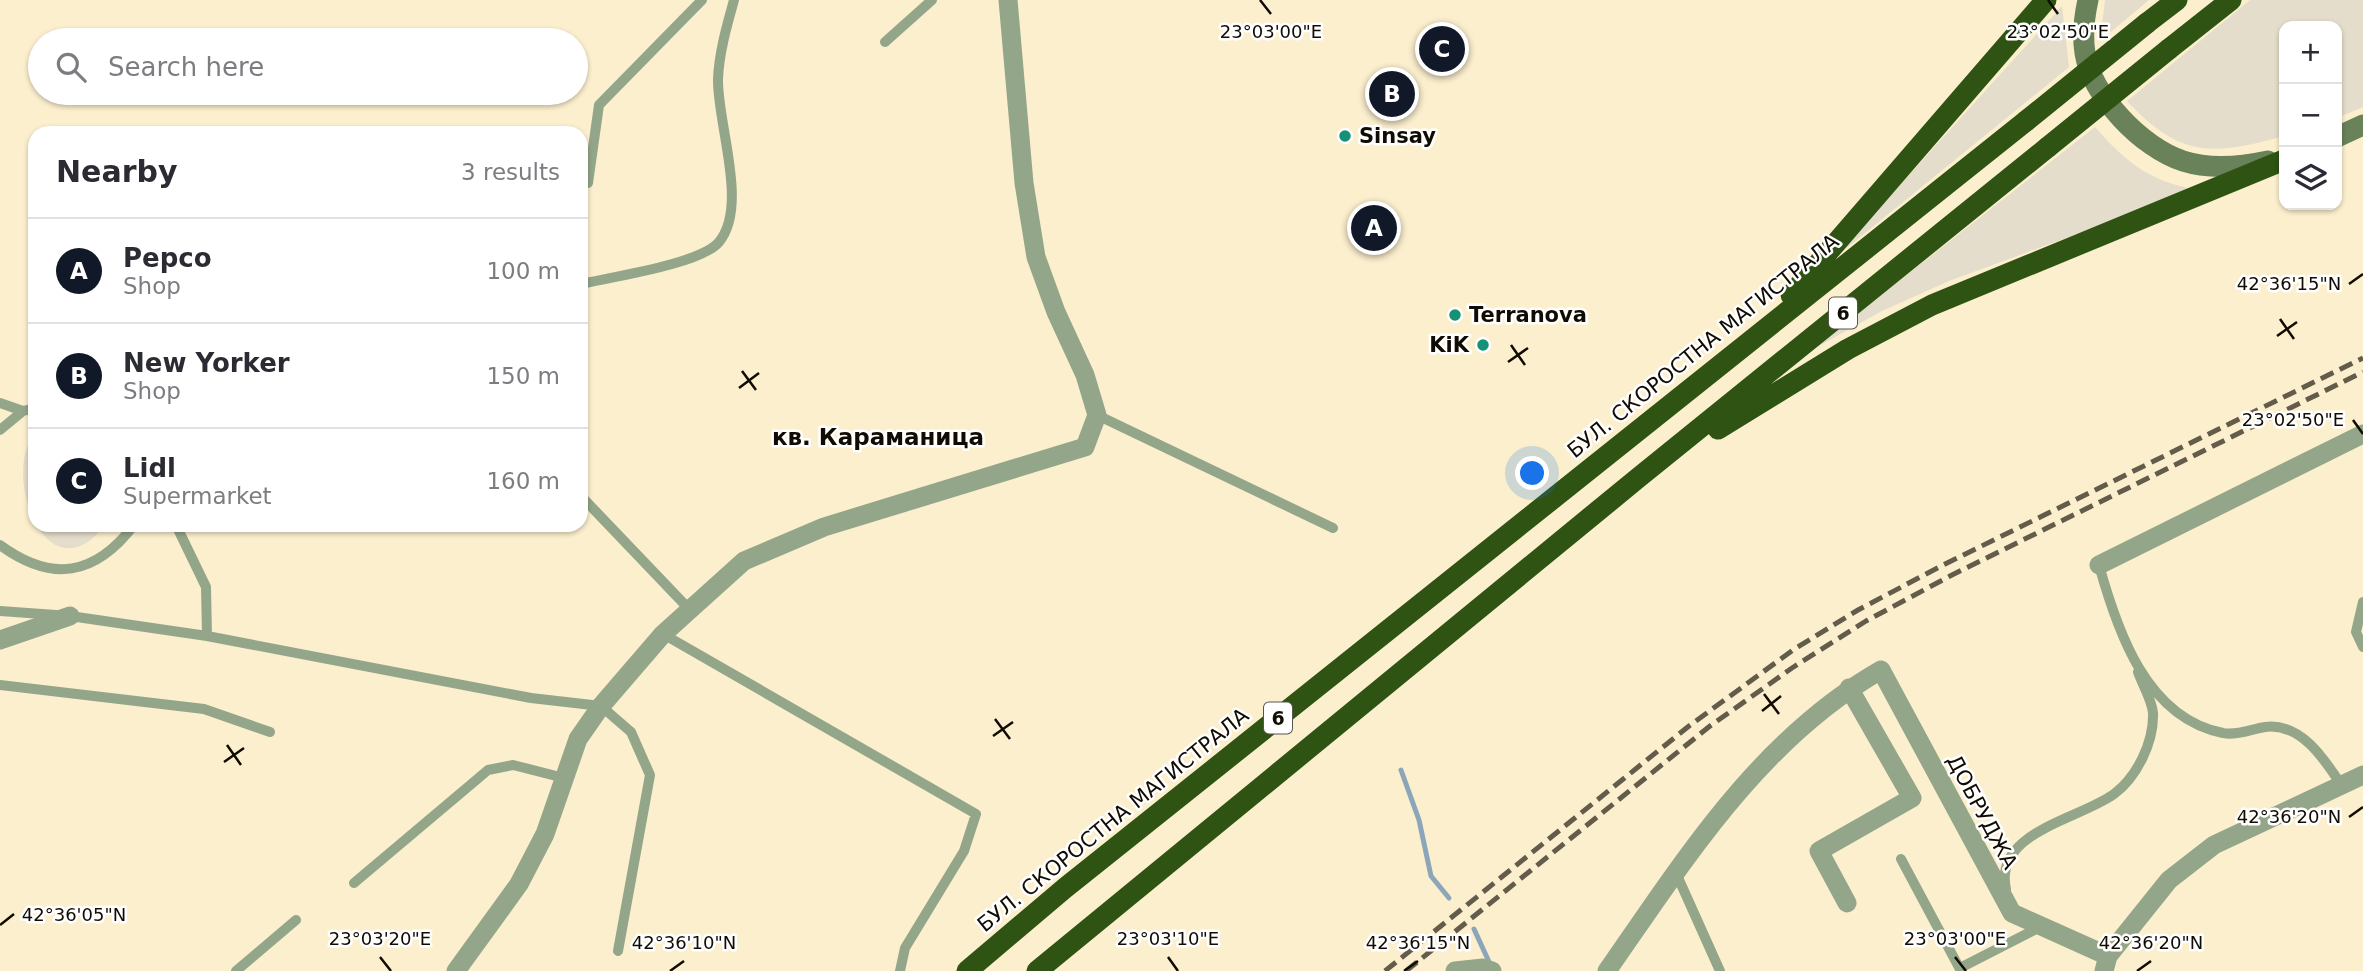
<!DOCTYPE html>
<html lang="en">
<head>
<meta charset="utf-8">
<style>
  :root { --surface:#fff; --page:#f2f2f3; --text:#2b2b33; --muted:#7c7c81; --line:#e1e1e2; --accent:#111827 }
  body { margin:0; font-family:"DejaVu Sans",sans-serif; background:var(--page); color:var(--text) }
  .controls { position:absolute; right:21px; top:21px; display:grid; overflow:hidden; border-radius:14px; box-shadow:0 2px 5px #0004 }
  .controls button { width:63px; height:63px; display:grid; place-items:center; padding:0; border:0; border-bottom:2px solid var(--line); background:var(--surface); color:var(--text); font:35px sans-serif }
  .you { position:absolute; left:1533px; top:474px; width:24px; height:24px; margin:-18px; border:5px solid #fff; border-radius:50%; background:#1a73e8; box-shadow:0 0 0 10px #1a73e833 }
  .badge { display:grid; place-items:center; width:46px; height:46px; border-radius:50%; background:var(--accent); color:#fff; font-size:23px; font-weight:700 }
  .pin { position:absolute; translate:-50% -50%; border:4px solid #fff; box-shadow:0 2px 7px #0006 }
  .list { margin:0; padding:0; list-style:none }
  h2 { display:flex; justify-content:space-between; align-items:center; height:91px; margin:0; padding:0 28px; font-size:30px }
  h2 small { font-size:23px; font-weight:400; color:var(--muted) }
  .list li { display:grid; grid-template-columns:46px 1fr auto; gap:21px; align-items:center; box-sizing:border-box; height:105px; padding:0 28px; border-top:2px solid var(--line) }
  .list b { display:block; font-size:26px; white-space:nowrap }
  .list p { margin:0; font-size:23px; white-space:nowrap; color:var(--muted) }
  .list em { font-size:23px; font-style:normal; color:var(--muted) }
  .icon { flex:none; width:38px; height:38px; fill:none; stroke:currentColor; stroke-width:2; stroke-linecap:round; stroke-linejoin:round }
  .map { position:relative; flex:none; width:2363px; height:971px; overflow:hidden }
  .search { position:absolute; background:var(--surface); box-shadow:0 2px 5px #0004; left:28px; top:28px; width:560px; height:77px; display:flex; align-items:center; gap:18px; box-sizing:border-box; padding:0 24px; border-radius:38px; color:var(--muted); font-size:26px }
  .panel { position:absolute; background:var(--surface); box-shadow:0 2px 5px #0004; left:28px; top:126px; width:560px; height:406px; border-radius:21px }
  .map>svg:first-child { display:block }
  .green { fill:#e4ddcb }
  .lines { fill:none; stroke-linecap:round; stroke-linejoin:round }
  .stream { stroke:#8ca6b9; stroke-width:5 }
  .lane { stroke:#94a68a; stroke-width:10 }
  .street { stroke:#94a68a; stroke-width:19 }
  .secondary { stroke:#698259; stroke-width:21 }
  .highway { stroke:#2f5313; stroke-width:21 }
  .rail { stroke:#635c4a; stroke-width:5; stroke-dasharray:14 7; stroke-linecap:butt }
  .highway-bridge { stroke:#2f5313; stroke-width:21 }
  .ticks { fill:none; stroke:#110c03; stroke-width:2.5 }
  .poi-dot { fill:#179176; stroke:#fff; stroke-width:2.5 }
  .labels { text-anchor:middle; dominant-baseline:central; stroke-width:5; stroke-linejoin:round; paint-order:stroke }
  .shield { fill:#fff; stroke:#58554f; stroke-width:2 }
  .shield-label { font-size:19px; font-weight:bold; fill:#110c03 }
  .poi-label { font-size:21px; font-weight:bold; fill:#110c03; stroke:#fff; text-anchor:start }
  .street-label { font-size:21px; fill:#110c03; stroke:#fff }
  .neighbourhood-label { font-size:23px; font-weight:bold; fill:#110c03; stroke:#fff }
  .ticks-label { font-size:18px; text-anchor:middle; fill:#110c03; stroke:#fff; stroke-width:5; stroke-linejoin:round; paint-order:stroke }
</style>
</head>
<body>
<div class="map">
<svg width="2363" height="971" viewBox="0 0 2363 971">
  <rect width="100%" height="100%" fill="#fcefce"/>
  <path class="green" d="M2105 0H2149L2100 41Z
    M2250 0H2363V107L2337 118V26H2284V136C2212 156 2180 158 2127 101Z
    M2062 6 2069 67 1832 260Z
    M2095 127C2128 164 2148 180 2197 190L1949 281 1882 311 1810 351Z
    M35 432V525H105C48 599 0 477 35 432Z"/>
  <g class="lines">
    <path class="stream" d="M1401 770 1419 820 1431 876 1449 898
      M1474 929 1490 964"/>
    <path class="lane" d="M885 42 932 0
      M588 183 599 105 702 0
      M581 284C611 277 701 264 719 242 749 206 717 123 718 79 719 53 727 25 734 0
      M0 403 23 411
      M1097 415 1333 528
      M0 430 23 411 35 408
      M581 496 689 609
      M176 525 206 587 207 636
      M0 545C52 583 95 576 134 525
      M2099 565C2117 630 2146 718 2223 733 2236 736 2252 729 2265 727 2301 722 2325 760 2342 786
      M2363 602 2356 632 2363 647
      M0 611 70 616 207 636 531 698 601 706 631 732 650 775 618 951
      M663 634 976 814 964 851 905 948 900 971
      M0 685 204 709 270 732
      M1901 859 1961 971
      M1676 873 1720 971
      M354 883 488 770 513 765 564 778
      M2006 889C1993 832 2080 819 2114 794 2137 777 2154 742 2153 713 2152 700 2142 684 2138 672
      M1960 968 2040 927
      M236 971 296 920"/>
    <path class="street" d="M2099 565 2363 434
      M0 640 70 616
      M1847 903 1819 851 1912 798 1849 688
      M456 971 519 884 545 834 578 739 601 706 663 634 744 561 824 527 1085 447 1097 415 1085 375 1056 312 1036 257 1024 183 1008 0
      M1455 971 1483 968 1492 971
      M1607 971C1685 859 1760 739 1881 670L2012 913 2108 956
      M2104 971 2108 956 2169 880 2214 845 2363 775"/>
    <path class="secondary" d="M2088 0C2084 18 2082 35 2085 53 2092 96 2142 148 2183 161 2211 170 2240 167 2268 161
      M2337 137 2363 125"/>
    <path class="highway" d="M2147 23 2177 0
      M2169 49 2231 0
      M1791 295 2046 0
      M1718 429 1848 349 1932 305 2284 160
      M967 971 1065 888 2026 121
      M1037 971 1638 478 2048 147"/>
    <path class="rail" d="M1385 971 1689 726 1793 650 1858 610 1943 565 2363 358
      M1406 971 1710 726 1792 668 1866 621 1950 576 2363 372"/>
    <path class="highway-bridge" d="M2026 121 2147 23
      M2048 147 2169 49"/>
  </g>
  <path class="ticks" d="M1260 0 1271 14M2048 0 2058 14M2349 284 2363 274M2280 319 2294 339M2277 336 2297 322M1511 345 1525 365M1508 362 1528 348M742 371 756 390M739 388 759 373M2353 420 2363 434M1764 694 1779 714M1762 711 1781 696M995 719 1010 739M993 736 1013 722M227 745 241 765M224 762 244 748M2349 817 2363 807M0 925 14 914M380 957 391 971M1168 957 1178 971M1955 957 1966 971M670 971 684 961M1404 971 1418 961M2137 971 2151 961"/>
  <g class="poi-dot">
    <circle cx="1345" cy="136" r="7"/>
    <circle cx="1455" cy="315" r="7"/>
    <circle cx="1483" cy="345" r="7"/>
  </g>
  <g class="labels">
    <g class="shield">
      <rect x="1829" y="297.5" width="28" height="31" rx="5"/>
      <rect x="1264" y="702.5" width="28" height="31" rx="5"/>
    </g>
    <g class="shield-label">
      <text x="1843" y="313">6</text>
      <text x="1278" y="718">6</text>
    </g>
    <g class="poi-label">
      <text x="1359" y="136">Sinsay</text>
      <text x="1469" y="315">Terranova</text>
      <text x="1469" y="345" text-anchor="end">KiK</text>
    </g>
    <g class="street-label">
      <text transform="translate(1703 346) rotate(-39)">БУЛ. СКОРОСТНА МАГИСТРАЛА</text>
      <text transform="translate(1982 812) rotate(62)">ДОБРУДЖА</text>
      <text transform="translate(1113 820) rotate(-39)">БУЛ. СКОРОСТНА МАГИСТРАЛА</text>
    </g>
    <g class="neighbourhood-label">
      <text x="878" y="437">кв. Караманица</text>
    </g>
  </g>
  <g class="ticks-label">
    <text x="1271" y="38">23°03'00"E</text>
    <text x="2058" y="38">23°02'50"E</text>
    <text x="2289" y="290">42°36'15"N</text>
    <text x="2293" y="426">23°02'50"E</text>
    <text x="2289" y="823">42°36'20"N</text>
    <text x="74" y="921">42°36'05"N</text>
    <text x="380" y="945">23°03'20"E</text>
    <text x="1168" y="945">23°03'10"E</text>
    <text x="1955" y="945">23°03'00"E</text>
    <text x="684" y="949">42°36'10"N</text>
    <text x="1418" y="949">42°36'15"N</text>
    <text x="2151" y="949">42°36'20"N</text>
  </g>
</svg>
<div class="controls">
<button>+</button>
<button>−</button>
<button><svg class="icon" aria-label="layers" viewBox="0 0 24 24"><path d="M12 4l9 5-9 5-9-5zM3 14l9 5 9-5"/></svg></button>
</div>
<div class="you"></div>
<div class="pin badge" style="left:1374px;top:228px">A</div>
<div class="pin badge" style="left:1392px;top:94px">B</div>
<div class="pin badge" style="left:1442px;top:49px">C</div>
<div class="search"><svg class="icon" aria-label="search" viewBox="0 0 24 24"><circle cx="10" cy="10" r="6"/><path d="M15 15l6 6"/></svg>Search here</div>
<section class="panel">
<h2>Nearby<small>3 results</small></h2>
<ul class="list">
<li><span class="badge">A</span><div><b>Pepco</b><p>Shop</p></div><em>100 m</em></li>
<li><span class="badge">B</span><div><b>New Yorker</b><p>Shop</p></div><em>150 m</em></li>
<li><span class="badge">C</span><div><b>Lidl</b><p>Supermarket</p></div><em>160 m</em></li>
</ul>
</section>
</div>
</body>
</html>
